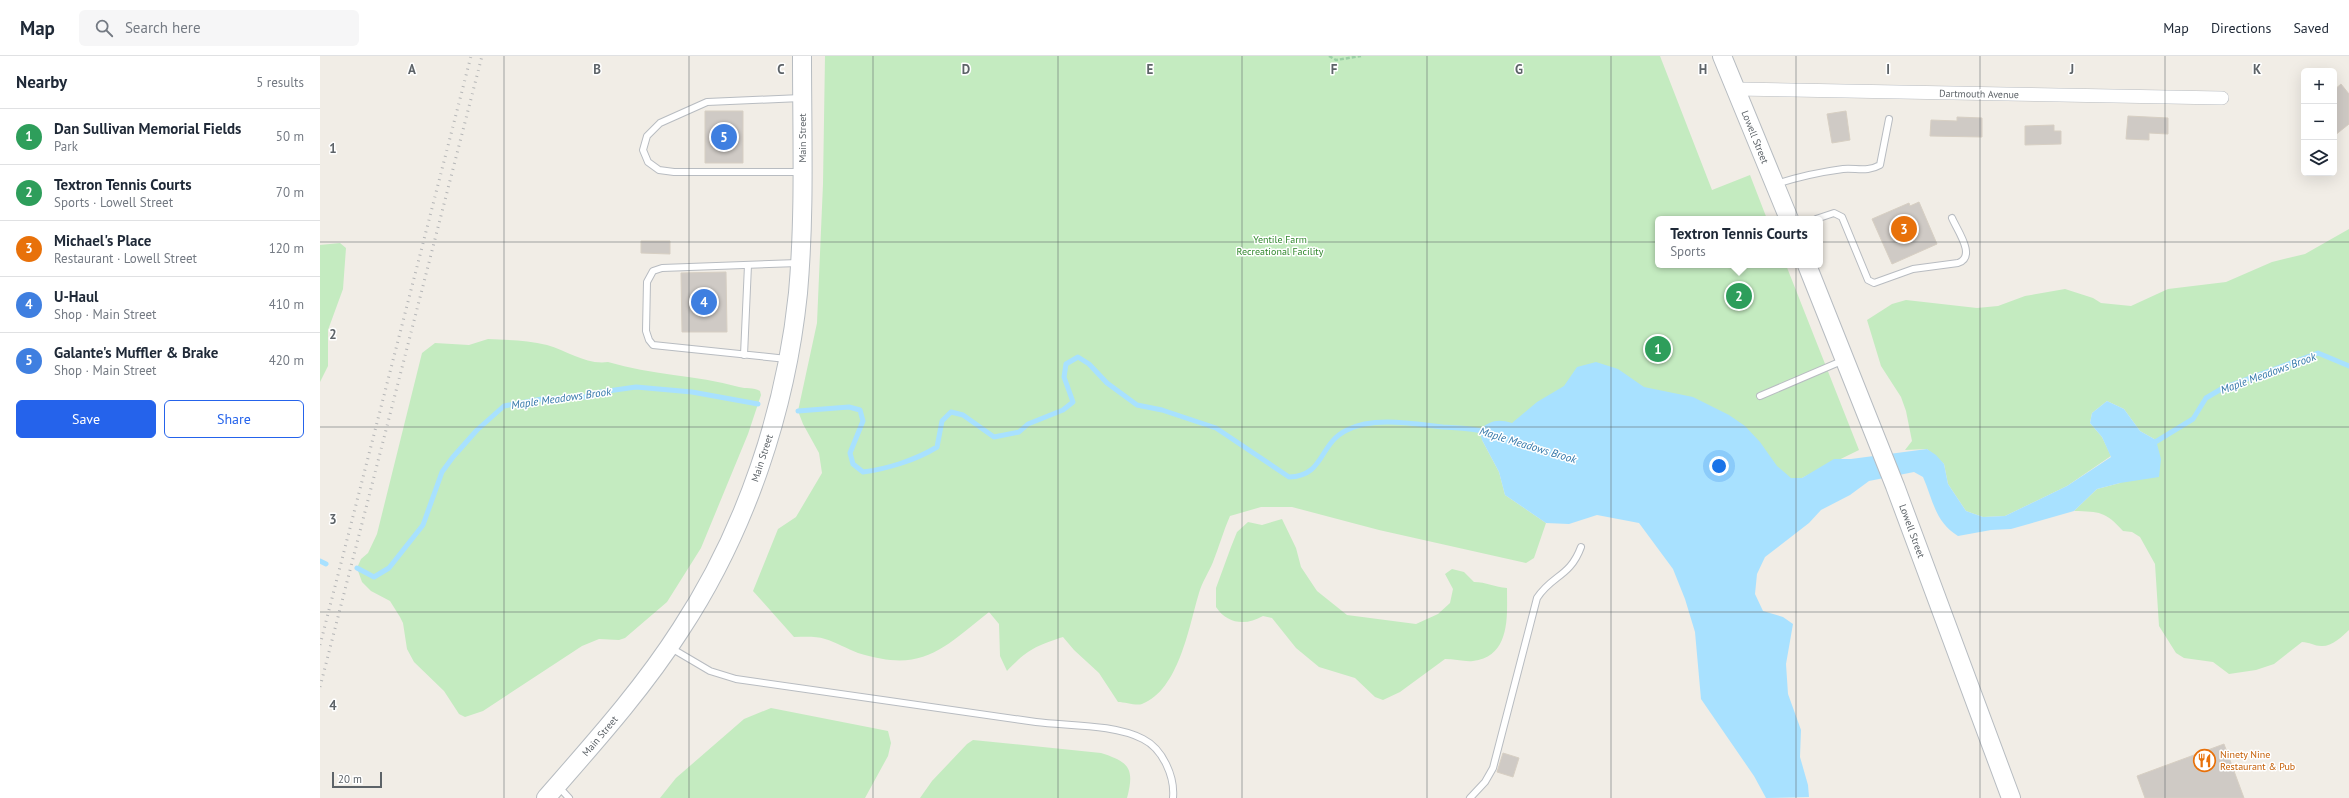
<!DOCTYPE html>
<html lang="en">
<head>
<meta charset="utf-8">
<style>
  :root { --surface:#fff; --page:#f6f6f7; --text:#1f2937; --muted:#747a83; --line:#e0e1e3; --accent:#2563eb }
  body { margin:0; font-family:"PT Sans",sans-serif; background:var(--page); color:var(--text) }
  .controls { position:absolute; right:12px; top:12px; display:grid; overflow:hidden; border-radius:6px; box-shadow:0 4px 16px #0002 }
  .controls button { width:36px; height:36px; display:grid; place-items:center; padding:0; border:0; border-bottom:1px solid var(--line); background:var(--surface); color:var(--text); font:20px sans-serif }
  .scale { position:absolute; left:12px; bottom:10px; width:50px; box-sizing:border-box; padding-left:4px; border:2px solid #5d6368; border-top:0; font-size:11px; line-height:14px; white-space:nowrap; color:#5d6368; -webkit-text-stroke:3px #fff; paint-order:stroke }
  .you { position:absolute; left:1399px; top:410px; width:14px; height:14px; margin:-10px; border:3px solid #fff; border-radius:50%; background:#1a73e8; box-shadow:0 0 0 6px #1a73e833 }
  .badge { display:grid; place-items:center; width:26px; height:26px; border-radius:50%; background:var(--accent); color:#fff; font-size:13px; font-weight:700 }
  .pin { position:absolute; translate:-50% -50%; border:2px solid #fff; box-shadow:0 1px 4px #0006 }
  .popup { position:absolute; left:1335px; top:160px; width:168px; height:52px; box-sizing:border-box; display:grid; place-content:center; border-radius:6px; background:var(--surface); filter:drop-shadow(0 1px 3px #0005); font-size:13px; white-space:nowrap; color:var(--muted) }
  .popup b { font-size:15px; color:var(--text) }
  .popup::after { content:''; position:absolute; left:50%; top:100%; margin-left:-8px; border:8px solid transparent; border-top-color:var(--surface) }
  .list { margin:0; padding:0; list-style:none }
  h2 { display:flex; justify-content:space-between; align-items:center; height:52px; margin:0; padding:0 16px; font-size:17px }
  h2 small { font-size:13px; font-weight:400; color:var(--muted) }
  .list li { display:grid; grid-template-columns:26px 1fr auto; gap:12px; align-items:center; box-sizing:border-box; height:56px; padding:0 16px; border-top:1px solid var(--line) }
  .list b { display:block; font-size:15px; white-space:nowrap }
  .list p { margin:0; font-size:13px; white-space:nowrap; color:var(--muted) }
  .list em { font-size:13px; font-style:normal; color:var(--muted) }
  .actions { display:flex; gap:8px; padding:12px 16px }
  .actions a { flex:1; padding:9px 0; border:1px solid var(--accent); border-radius:6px; text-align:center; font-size:14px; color:var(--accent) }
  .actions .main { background:var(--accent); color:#fff }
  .icon { flex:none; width:22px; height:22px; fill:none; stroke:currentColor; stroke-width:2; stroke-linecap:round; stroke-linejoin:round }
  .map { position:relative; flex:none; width:2029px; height:742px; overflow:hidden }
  header { display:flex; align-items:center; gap:24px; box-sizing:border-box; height:56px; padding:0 20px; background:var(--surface); border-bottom:1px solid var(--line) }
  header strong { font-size:19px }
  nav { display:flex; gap:22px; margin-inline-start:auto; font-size:14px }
  .search { width:280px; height:36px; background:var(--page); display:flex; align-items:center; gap:10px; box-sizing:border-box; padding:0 14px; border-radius:6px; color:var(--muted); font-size:15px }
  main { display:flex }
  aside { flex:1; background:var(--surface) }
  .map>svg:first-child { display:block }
  .green { fill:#c4ebc0 }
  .water { fill:#a8e1ff }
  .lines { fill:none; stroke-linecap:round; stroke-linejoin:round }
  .stream { stroke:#a8e1ff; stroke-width:5 }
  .building { fill:#cfcac5; stroke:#d7cfc3 }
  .lane-casing { stroke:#b8bcc1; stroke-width:8 }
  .street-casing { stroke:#b8bcc1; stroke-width:14 }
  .secondary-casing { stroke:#b7bcc1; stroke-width:20 }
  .path { stroke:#9acfa4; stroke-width:2.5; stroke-dasharray:4 2; stroke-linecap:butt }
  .lane { stroke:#fff; stroke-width:6 }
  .street { stroke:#fff; stroke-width:13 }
  .secondary { stroke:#fff; stroke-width:18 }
  .rail { stroke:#b5b6b7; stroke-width:3; stroke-dasharray:1 5; stroke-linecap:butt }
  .grid { fill:none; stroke:#5d6368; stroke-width:1; stroke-opacity:0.55 }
  .labels { text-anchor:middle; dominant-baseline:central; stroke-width:3; stroke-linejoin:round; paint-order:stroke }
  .street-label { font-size:10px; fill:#5d6368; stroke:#fff }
  .park-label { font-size:10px; fill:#30872c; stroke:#fff }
  .food-label { font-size:10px; fill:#c56008; stroke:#fff; text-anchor:start }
  .water-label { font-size:11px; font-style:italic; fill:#3478aa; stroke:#fff }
  .grid-label { font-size:13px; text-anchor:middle; font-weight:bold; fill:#5d6368; stroke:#fff; stroke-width:3; stroke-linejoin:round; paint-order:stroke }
</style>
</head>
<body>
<header>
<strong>Map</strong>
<div class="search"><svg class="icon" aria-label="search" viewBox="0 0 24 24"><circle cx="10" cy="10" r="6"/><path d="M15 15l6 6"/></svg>Search here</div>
<nav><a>Map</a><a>Directions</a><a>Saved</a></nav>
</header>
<main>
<aside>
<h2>Nearby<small>5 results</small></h2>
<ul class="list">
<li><span class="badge" style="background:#2e9e5b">1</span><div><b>Dan Sullivan Memorial Fields</b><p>Park</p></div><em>50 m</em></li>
<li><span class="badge" style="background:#2e9e5b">2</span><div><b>Textron Tennis Courts</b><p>Sports · Lowell Street</p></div><em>70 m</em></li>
<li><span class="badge" style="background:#e8710a">3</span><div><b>Michael's Place</b><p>Restaurant · Lowell Street</p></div><em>120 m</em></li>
<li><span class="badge" style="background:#3f7fe0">4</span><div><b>U-Haul</b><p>Shop · Main Street</p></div><em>410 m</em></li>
<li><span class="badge" style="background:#3f7fe0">5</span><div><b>Galante's Muffler &amp; Brake</b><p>Shop · Main Street</p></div><em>420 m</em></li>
</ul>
<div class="actions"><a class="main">Save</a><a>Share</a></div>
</aside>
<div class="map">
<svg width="2029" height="742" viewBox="0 0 2029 742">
  <rect width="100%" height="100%" fill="#f1ede6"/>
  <path class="green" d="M505 0H1340L1392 134 1430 119 1447 163H1338V209H1466L1539 394 1415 455 1162 384 1179 416 1185 439 1226 467 1214 502 1206 507 1059 474 972 451H941L910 460C903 476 899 491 893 506 889 516 882 526 879 537 869 570 859 634 822 648 816 650 805 646 798 646L779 617 754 594 743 581C715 590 707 594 687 615L680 600 679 568 669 556C621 594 603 617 538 597 527 593 516 586 505 583 496 580 484 581 474 581L433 535 458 473 476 461 502 417 499 397 483 368 478 355 497 267 503 128Z
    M2029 173V574C2022 581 2011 591 2001 590 1995 590 1989 586 1982 586L1954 608 1936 614 1909 618 1893 606 1864 602 1856 597 1839 570 1835 508 1820 481 1812 476 1803 475C1785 455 1780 456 1754 455L1777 433 1800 427 1836 384 1820 375 1804 353 1787 345 1772 357 1770 367 1782 381 1791 400 1747 430 1685 460 1663 461 1646 455 1628 428 1624 408 1607 393 1585 394 1592 385 1586 355 1581 341 1561 310 1547 264 1572 248 1586 244 1657 252 1678 250 1705 240 1745 233 1773 242 1781 247 1811 250 1848 233 1906 226 1952 206 1985 198Z
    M20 187 26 192 23 233 8 274V310L0 326V189Z
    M168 283C188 284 207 284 227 289 248 295 266 309 288 306 331 319 376 319 419 331 426 333 433 331 440 335L441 339 428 378 381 492 347 546 305 582 299 584 279 583 262 590 163 655 145 661 139 658 124 635 94 606 87 593 83 567 80 561 70 545 51 535 42 526 37 512 41 503 48 497 57 478 102 297 115 287 149 289Z
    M962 463 976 492 981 511 997 535 1027 559 1096 568 1118 558 1130 547 1133 533 1125 518 1132 513 1144 516 1154 526C1166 526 1175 531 1187 532 1187 560 1191 600 1153 605 1145 606 1134 603 1125 603L1080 636 1063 644 1055 641 1035 622 999 611 976 592 952 562 943 560C926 570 907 568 896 551V532L911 491 917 476 928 466 942 469Z
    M451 652 568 675 571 687 568 700 545 742H340L356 722 424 663Z
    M653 684 781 697C809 706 815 712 807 742H600L612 725 647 688Z"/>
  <path class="water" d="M1276 306 1298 313 1324 331 1373 341 1409 359 1425 370 1440 386 1457 410 1471 422H1482L1514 403H1531L1607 393 1616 399 1624 408 1628 428 1646 455 1663 461 1685 460 1747 430 1791 401 1782 381 1770 367 1772 357 1787 345 1804 353 1820 375 1836 384 1841 403 1839 421 1800 427 1777 433 1754 455 1691 473 1671 474 1638 480C1615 466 1613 444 1603 421L1594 416 1549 425 1530 439 1501 454 1489 467 1445 501 1437 518 1435 538 1443 555 1463 561 1473 568 1466 608 1468 638 1481 674 1480 701 1488 729 1489 741 1446 742 1434 720 1381 643 1375 576 1365 543 1353 513 1319 467 1277 459 1249 468 1226 467 1185 439 1179 416 1162 384 1159 374C1171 364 1178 363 1192 367L1217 346 1244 330 1257 311Z"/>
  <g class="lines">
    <path class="stream" d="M478 355 529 351 540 354 543 365 530 397 533 408 543 416C567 413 596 404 617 391L622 365 631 356 643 359 674 381 699 376 708 368 743 354 753 346 744 321 746 308 758 301 769 308 787 327 817 349 842 354 896 372 969 421C1005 420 998 388 1027 374 1054 360 1095 368 1123 371 1137 372 1152 372 1166 376
      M1832 388 1873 363 1886 342 1903 332 1998 297 2029 310
      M0 505 6 508
      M37 512 54 521 69 512 103 469 122 416 133 401 157 374 184 350 222 343 264 341 281 336 316 331 372 336 438 348"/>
  </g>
  <path class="building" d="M2021 28 2029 38V68L2014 80V34Z
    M385 55H423V107H385Z
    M1526 55 1530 84 1512 87 1507 58Z
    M1808 60 1848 62V78L1829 77V84L1806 83Z
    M1637 61 1662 62V81L1610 80 1611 64 1637 65Z
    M1734 69V75H1741V88L1705 89V70Z
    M1599 146 1617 188 1572 208 1552 163 1589 147 1590 150Z
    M321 185H350V198L321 197Z
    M406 216 407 276H362L361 217Z
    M1904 688 1924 742H1825L1817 720Z
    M1183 697 1199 702 1193 721 1177 716Z"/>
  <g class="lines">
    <defs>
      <path id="lane" d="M481 42 387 46 340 67 327 80 323 94 328 106 339 114 354 116H481
        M1456 128C1478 121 1500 116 1523 113 1537 112 1548 116 1560 109L1569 63
        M1496 163 1514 157 1522 161 1548 224 1554 227 1593 213 1638 207C1657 201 1637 174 1632 162
        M424 299 428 209
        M467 303 333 289 329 284 326 275 327 226 333 215 342 212 478 207
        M1440 340 1524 304
        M351 592 390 615 416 623C516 637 616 652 716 666 749 670 794 668 823 683 843 693 855 721 853 742
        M238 730 249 742
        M1150 742 1165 726 1173 712 1217 542C1232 519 1250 521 1261 491"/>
      <path id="street" d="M1415 33 1902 42"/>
      <path id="secondary" d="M1402 0 1469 163
        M1487 209 1575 430 1691 742
        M226 742C273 688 322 634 361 573 426 474 466 354 478 237 485 158 482 79 482 0"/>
    </defs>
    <use href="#lane" class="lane-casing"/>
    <use href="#street" class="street-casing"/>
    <use href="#secondary" class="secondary-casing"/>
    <path class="path" d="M1009 0 1016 4 1041 0"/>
    <use href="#lane" class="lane"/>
    <use href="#street" class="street"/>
    <use href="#secondary" class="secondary"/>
    <path class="rail" d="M0 589 151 0
      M0 631 162 0"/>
  </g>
  <path class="grid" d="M184 0V742M369 0V742M553 0V742M738 0V742M922 0V742M1107 0V742M1291 0V742M1476 0V742M1660 0V742M1845 0V742M0 186H2029M0 371H2029M0 556H2029"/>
  <defs>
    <symbol id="restaurant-ring" viewBox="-11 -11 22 22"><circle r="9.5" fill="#fff" stroke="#e8710a" stroke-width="1.5"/><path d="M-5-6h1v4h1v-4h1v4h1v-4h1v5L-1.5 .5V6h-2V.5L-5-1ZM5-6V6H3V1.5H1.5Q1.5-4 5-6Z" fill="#e8710a"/></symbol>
  </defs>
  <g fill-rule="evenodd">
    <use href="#restaurant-ring" x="1872" y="692" width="25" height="25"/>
  </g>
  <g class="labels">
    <g class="street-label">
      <text transform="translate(1659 38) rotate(1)">Dartmouth Avenue</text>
      <text transform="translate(1435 81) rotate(68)">Lowell Street</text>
      <text transform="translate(482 82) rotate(-90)">Main Street</text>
      <text transform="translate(442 402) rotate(-72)">Main Street</text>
      <text transform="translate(1592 475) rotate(70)">Lowell Street</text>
      <text transform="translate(280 680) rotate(-50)">Main Street</text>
    </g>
    <g class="park-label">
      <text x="960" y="183">Yentile Farm<tspan x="960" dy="12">Recreational Facility</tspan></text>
    </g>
    <g class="food-label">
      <text x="1900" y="698">Ninety Nine<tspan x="1900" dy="12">Restaurant &amp; Pub</tspan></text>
    </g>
    <g class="water-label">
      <text transform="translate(1948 317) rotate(-20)">Maple Meadows Brook</text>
      <text transform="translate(241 342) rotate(-8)">Maple Meadows Brook</text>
      <text transform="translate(1208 389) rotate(17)">Maple Meadows Brook</text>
    </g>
  </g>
  <g class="grid-label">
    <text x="92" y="18">A</text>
    <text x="277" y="18">B</text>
    <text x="461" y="18">C</text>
    <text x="646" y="18">D</text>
    <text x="830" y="18">E</text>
    <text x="1014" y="18">F</text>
    <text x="1199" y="18">G</text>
    <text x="1383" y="18">H</text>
    <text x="1568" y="18">I</text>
    <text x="1752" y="18">J</text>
    <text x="1937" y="18">K</text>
    <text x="13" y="97">1</text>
    <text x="13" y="283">2</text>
    <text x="13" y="468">3</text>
    <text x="13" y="654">4</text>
  </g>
</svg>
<div class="controls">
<button>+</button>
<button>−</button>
<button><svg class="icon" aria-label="layers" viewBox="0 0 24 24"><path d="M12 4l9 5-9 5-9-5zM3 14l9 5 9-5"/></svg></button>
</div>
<div class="scale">20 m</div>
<div class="you"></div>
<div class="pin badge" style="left:1338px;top:293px;background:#2e9e5b">1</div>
<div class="pin badge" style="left:1419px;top:240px;background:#2e9e5b">2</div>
<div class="popup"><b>Textron Tennis Courts</b>Sports</div>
<div class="pin badge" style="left:1584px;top:173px;background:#e8710a">3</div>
<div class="pin badge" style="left:384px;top:246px;background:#3f7fe0">4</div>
<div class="pin badge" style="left:404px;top:81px;background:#3f7fe0">5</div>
</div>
</main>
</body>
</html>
